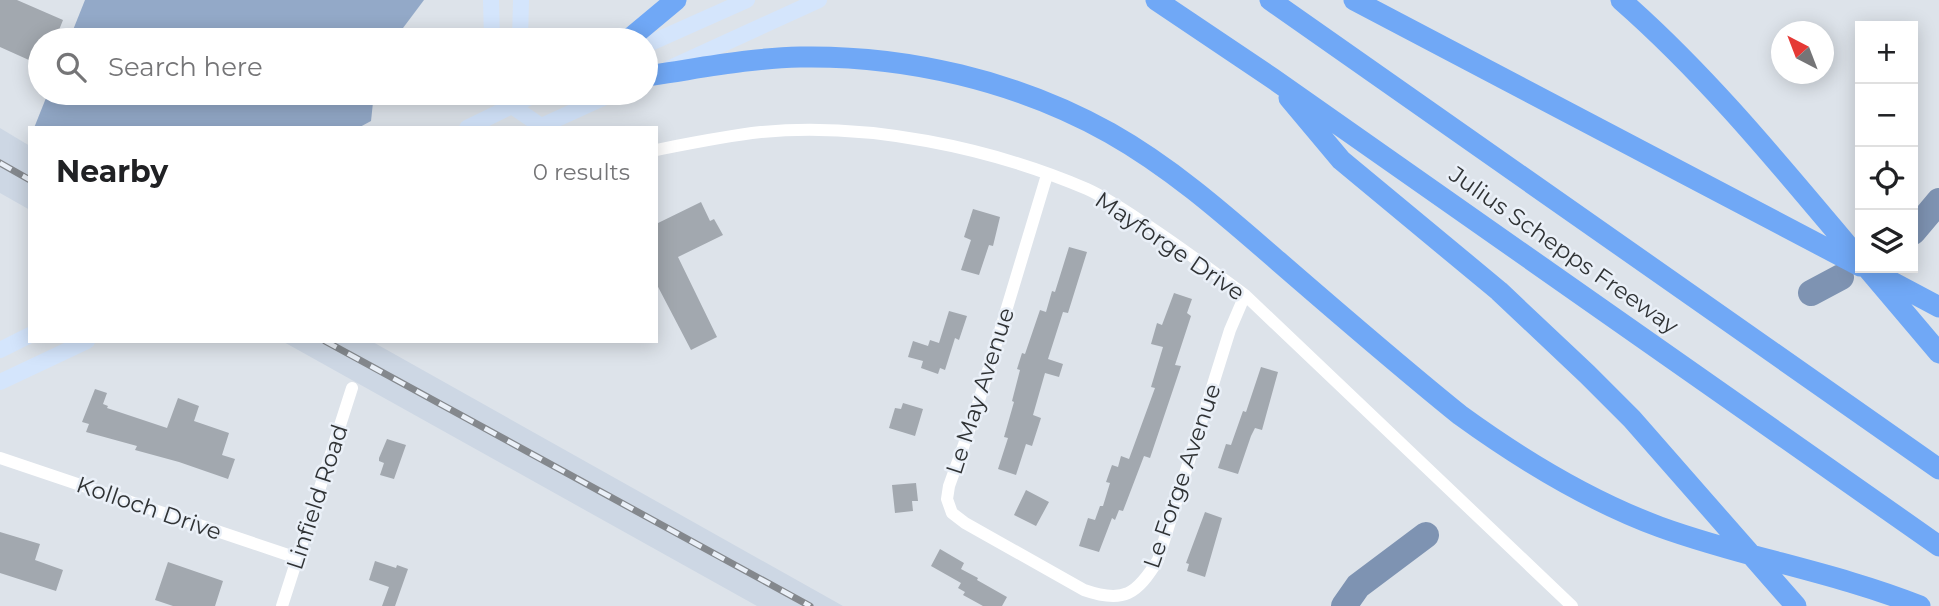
<!DOCTYPE html>
<html lang="en">
<head>
<meta charset="utf-8">
<style>
  :root { --surface:#fff; --page:#f2f2f2; --text:#202124; --muted:#757577; --line:#e0e0e0 }
  body { margin:0; font-family:Montserrat,sans-serif; background:var(--page); color:var(--text) }
  .controls { position:absolute; right:21px; top:21px; display:grid; overflow:hidden; border-radius:0px; box-shadow:0 4px 18px #0003 }
  .controls button { width:63px; height:63px; display:grid; place-items:center; padding:0; border:0; border-bottom:2px solid var(--line); background:var(--surface); color:var(--text); font:35px sans-serif }
  .compass { position:absolute; left:1771px; top:21px; width:63px; height:63px; border-radius:50%; background:var(--surface); box-shadow:0 4px 18px #0003; rotate:318deg }
  .list { margin:0; padding:0; list-style:none }
  h2 { display:flex; justify-content:space-between; align-items:center; height:91px; margin:0; padding:0 28px; font-size:30px }
  h2 small { font-size:23px; font-weight:400; color:var(--muted) }
  .icon { flex:none; width:38px; height:38px; fill:none; stroke:currentColor; stroke-width:2; stroke-linecap:round; stroke-linejoin:round }
  .map { position:relative; flex:none; width:1939px; height:606px; overflow:hidden }
  .search { position:absolute; background:var(--surface); box-shadow:0 4px 18px #0003; left:28px; top:28px; width:630px; height:77px; display:flex; align-items:center; gap:18px; box-sizing:border-box; padding:0 24px; border-radius:38px; color:var(--muted); font-size:26px }
  .panel { position:absolute; background:var(--surface); box-shadow:0 4px 18px #0003; left:28px; top:126px; width:630px; height:217px; border-radius:0px }
  .map>svg:first-child { display:block }
  .built { fill:#cdd7e4 }
  .forest { fill:#93a9c8 }
  .lines { fill:none; stroke-linecap:round; stroke-linejoin:round }
  .river { stroke:#7e93b2; stroke-width:26 }
  .building { fill:#a2a8af }
  .minor { stroke:#fff; stroke-width:12 }
  .secondary { stroke:#d4e5fc; stroke-width:16 }
  .motorway { stroke:#70a8f6; stroke-width:21 }
  .rail-casing { stroke:#84888d; stroke-width:7 }
  .rail { stroke:#eaf0f8; stroke-width:4.5; stroke-dasharray:13; stroke-linecap:butt }
  .labels { text-anchor:middle; dominant-baseline:central; stroke-width:5; stroke-linejoin:round; paint-order:stroke }
  .street-label { font-size:23px; fill:#303335; stroke:#eaf0f8 }
</style>
</head>
<body>
<div class="map">
<svg width="1939" height="606" viewBox="0 0 1939 606">
  <rect width="100%" height="100%" fill="#dde3ea"/>
  <path class="built" d="M0 128 30 146V210L0 193Z
    M282 341H371L843 606H757Z"/>
  <path class="forest" d="M85 0H424L394 40H69Z
    M48 93H374L371 121 358 128H34Z"/>
  <g class="lines">
    <path class="river" d="M1913 232 1939 201
      M1811 293 1841 277
      M1344 606 1358 586 1426 535"/>
  </g>
  <path class="building" d="M0 0H17L63 20 55 40H40V65L0 47Z
    M701 202 710 221 714 219 723 235 678 257 717 337 691 350 656 283V224Z
    M973 209 1000 217 993 246 989 245 979 275 961 270 971 240 964 237Z
    M1069 247 1087 252 1068 313 1063 312 1048 359 1063 364 1059 377 1045 373 1033 415 1041 418 1032 446 1026 444 1016 475 998 469 1008 438 1004 437 1014 402 1012 401 1020 370 1017 369 1022 353 1025 354 1040 310 1046 312 1052 291 1055 292Z
    M1174 293 1192 299 1187 313 1191 316 1175 365 1181 366 1150 458 1144 456 1123 511 1119 510 1115 520 1112 518 1099 552 1079 546 1088 518 1095 520 1100 506H1103L1110 483 1106 482 1112 465 1118 467 1121 456 1129 459 1155 388 1151 387 1163 347 1151 344 1157 323 1162 325Z
    M949 311 967 316 959 340 955 338 945 370 940 368 938 374 921 368 923 361 908 357 913 341 928 346 930 340 939 343Z
    M1261 367 1278 372 1262 430 1255 428 1251 436 1238 474 1218 468 1226 444 1231 445 1243 411 1246 412Z
    M95 389 107 393 103 404 108 406 107 408 167 428 178 398 199 406 194 421 229 433 222 455 235 459 228 479 179 462 135 450 137 446 86 432 89 424 82 422Z
    M903 403 923 409 915 436 889 428 895 408 901 409Z
    M387 439 406 445 394 479 380 475 384 463 379 461V458Z
    M916 483 918 501H912L913 511 895 513 892 485Z
    M1026 490 1049 502 1036 526 1014 515Z
    M1205 512 1222 518 1205 577 1187 571 1189 564 1186 563Z
    M0 532 40 544 35 560 63 570 56 591 0 573Z
    M940 549 964 563 961 569 978 578 977 580 1007 597 1002 606H983L963 595 965 592 958 588 961 583 931 566Z
    M375 561 396 568 397 565 408 569 395 606H382L389 587 369 580Z
    M168 562 223 581 215 606H173L155 600Z"/>
  <g class="lines">
    <path class="minor" d="M656 150C691 143 725 136 761 132 867 122 989 147 1087 189 1109 199 1130 214 1150 227 1183 249 1214 272 1245 295L1572 606
      M1047 175 975 414 949 486 947 499 952 513 965 523 1084 590C1124 604 1137 594 1158 560L1230 330 1245 295
      M0 458 297 558
      M282 606 352 388"/>
    <path class="secondary" d="M491 0 492 40
      M520 40 521 0
      M646 45 747 0
      M670 68 819 0
      M506 93 512 106 541 126
      M467 128 538 93
      M537 128 614 93
      M0 350 30 335
      M0 382 87 341"/>
    <path class="motorway" d="M1156 0 1272 78 1939 546
      M1270 0 1939 469
      M1354 0 1860 266
      M1621 0C1710 78 1784 170 1860 260
      M628 40 676 0
      M653 75C701 68 751 58 800 57 906 55 1017 81 1110 133 1172 168 1225 215 1278 261 1338 313 1398 365 1460 415 1522 460 1587 500 1660 527 1745 558 1835 572 1920 606
      M1289 98 1341 160 1499 291 1587 374 1632 419 1796 606
      M1867 268 1939 353
      M1879 275 1939 307"/>
    <defs>
      <path id="rail" d="M0 163 30 180
        M325 341 810 606"/>
    </defs>
    <use href="#rail" class="rail-casing"/>
    <use href="#rail" class="rail"/>
  </g>
  <g class="labels">
    <g class="street-label">
      <text transform="translate(1170 246) rotate(34)">Mayforge Drive</text>
      <text transform="translate(1564 250) rotate(35)">Julius Schepps Freeway</text>
      <text transform="translate(980 391) rotate(-72)">Le May Avenue</text>
      <text transform="translate(1182 476) rotate(-71)">Le Forge Avenue</text>
      <text transform="translate(317 497) rotate(-72)">Linfield Road</text>
      <text transform="translate(149 508) rotate(19)">Kolloch Drive</text>
    </g>
  </g>
</svg>
<div class="controls">
<button>+</button>
<button>−</button>
<button><svg class="icon" aria-label="locate" viewBox="0 0 24 24"><circle cx="12" cy="12" r="6"/><path d="M12 2v4M12 18v4M2 12h4M18 12h4"/></svg></button>
<button><svg class="icon" aria-label="layers" viewBox="0 0 24 24"><path d="M12 4l9 5-9 5-9-5zM3 14l9 5 9-5"/></svg></button>
</div>
<svg class="compass" viewBox="-18 -18 36 36"><path d="M0-13l5 13h-10z" fill="#e53935"/><path d="M0 13l5-13h-10z" fill="#757577"/></svg>
<div class="search"><svg class="icon" aria-label="search" viewBox="0 0 24 24"><circle cx="10" cy="10" r="6"/><path d="M15 15l6 6"/></svg>Search here</div>
<section class="panel">
<h2>Nearby<small>0 results</small></h2>
<ul class="list">
</ul>
</section>
</div>
</body>
</html>
